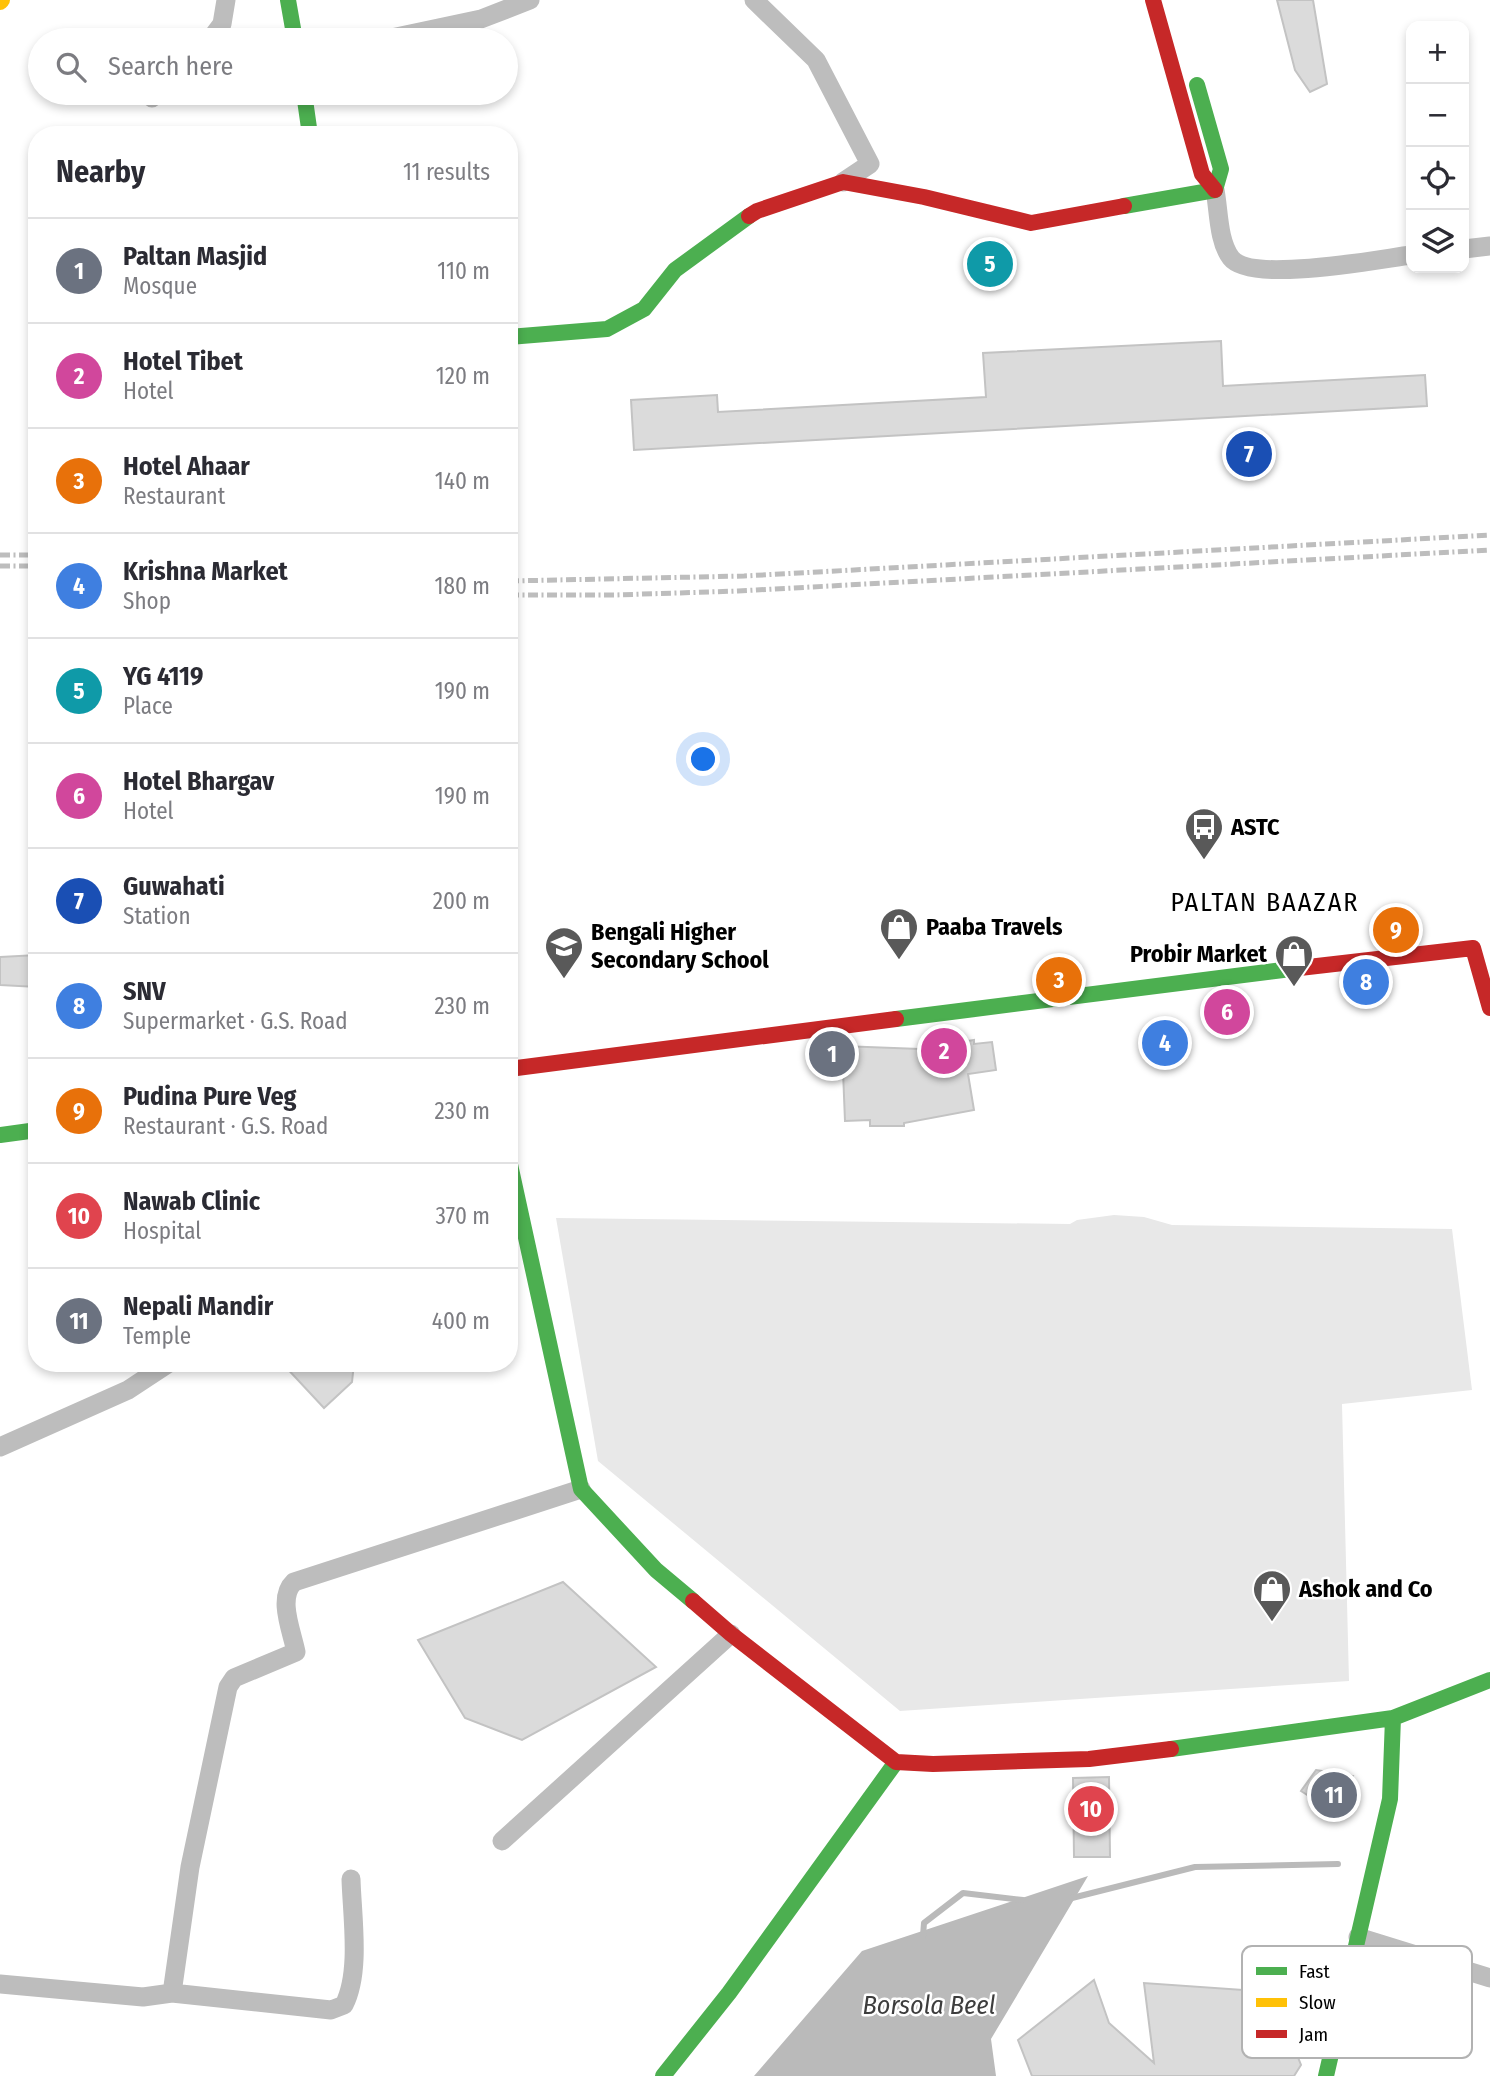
<!DOCTYPE html>
<html lang="en">
<head>
<meta charset="utf-8">
<style>
  :root { --surface:#fff; --page:#f7f7f7; --text:#2b2b33; --muted:#7c7c81; --line:#e1e1e2; --accent:#595959 }
  body { margin:0; font-family:"Fira Sans Condensed",sans-serif; background:var(--page); color:var(--text) }
  .controls { position:absolute; right:21px; top:21px; display:grid; overflow:hidden; border-radius:14px; box-shadow:0 4px 10px #0003 }
  .controls button { width:63px; height:63px; display:grid; place-items:center; padding:0; border:0; border-bottom:2px solid var(--line); background:var(--surface); color:var(--text); font:35px sans-serif }
  .you { position:absolute; left:704px; top:760px; width:24px; height:24px; margin:-18px; border:5px solid #fff; border-radius:50%; background:#1a73e8; box-shadow:0 0 0 10px #1a73e833 }
  .badge { display:grid; place-items:center; width:46px; height:46px; border-radius:50%; background:var(--accent); color:#fff; font-size:23px; font-weight:700 }
  .pin { position:absolute; translate:-50% -50%; border:4px solid #fff; box-shadow:0 2px 7px #0006 }
  .list { margin:0; padding:0; list-style:none }
  h2 { display:flex; justify-content:space-between; align-items:center; height:91px; margin:0; padding:0 28px; font-size:30px }
  h2 small { font-size:23px; font-weight:400; color:var(--muted) }
  .list li { display:grid; grid-template-columns:46px 1fr auto; gap:21px; align-items:center; box-sizing:border-box; height:105px; padding:0 28px; border-top:2px solid var(--line) }
  .list b { display:block; font-size:26px; white-space:nowrap }
  .list p { margin:0; font-size:23px; white-space:nowrap; color:var(--muted) }
  .list em { font-size:23px; font-style:normal; color:var(--muted) }
  .icon { flex:none; width:38px; height:38px; fill:none; stroke:currentColor; stroke-width:2; stroke-linecap:round; stroke-linejoin:round }
  .map { position:relative; flex:none; width:1490px; height:2076px; overflow:hidden }
  .search { position:absolute; background:var(--surface); box-shadow:0 4px 10px #0003; left:28px; top:28px; width:490px; height:77px; display:flex; align-items:center; gap:18px; box-sizing:border-box; padding:0 24px; border-radius:38px; color:var(--muted); font-size:26px }
  .panel { position:absolute; background:var(--surface); box-shadow:0 4px 10px #0003; left:28px; top:126px; width:490px; height:1246px; border-radius:28px }
  .map>svg:first-child { display:block }
  .green { fill:#e8e8e8 }
  .water { fill:#bababa }
  .lines { fill:none; stroke-linecap:round; stroke-linejoin:round }
  .stream { stroke:#bababa; stroke-width:6 }
  .building { fill:#dbdbdb; stroke:#c3c3c3; stroke-width:2 }
  .street { stroke:#bdbdbd; stroke-width:19 }
  .fast { stroke:#4caf50; stroke-width:16 }
  .slow { stroke:#ffc107; stroke-width:16 }
  .jam { stroke:#c62828; stroke-width:16 }
  .rail { stroke:#bdbdbd; stroke-width:5; stroke-dasharray:10 3.5 2 3.5; stroke-linecap:butt }
  .labels { text-anchor:middle; dominant-baseline:central; stroke-width:5; stroke-linejoin:round; paint-order:stroke }
  .poi-label { font-size:24px; font-weight:bold; fill:#000; stroke:#fff; text-anchor:start }
  .neighbourhood-label { font-size:26px; letter-spacing:2px; fill:#000; stroke:#fff }
  .water-label { font-size:26px; font-style:italic; fill:#3d3d3d; stroke:#fff }
  .key { fill:#fff; stroke:#b2b2b2; stroke-width:2 }
  .key-label { font-size:19px; fill:#000 }
</style>
</head>
<body>
<div class="map">
<svg width="1490" height="2076" viewBox="0 0 1490 2076">
  <rect width="100%" height="100%" fill="#fff"/>
  <path class="green" d="M1114 1215 1144 1217 1172 1225 1452 1229 1472 1390 1342 1404 1349 1681 900 1711 598 1461 556 1218 1070 1224 1077 1220Z"/>
  <path class="water" d="M1088 1876 991 2039 996 2076H754L862 1951Z"/>
  <g class="lines">
    <path class="stream" d="M1068 1899 1195 1867 1338 1864
      M923 1936 924 1923 963 1893 1023 1900"/>
  </g>
  <path class="building" d="M1277 0H1313L1327 84 1310 92 1295 70Z
    M1221 341 1223 386 1425 375 1427 406 634 450 631 400 717 395 718 412 986 397 983 353Z
    M37 955V987L0 985V957Z
    M974 1040V1044L992 1042 996 1070 968 1074 974 1110 904 1123V1126H870V1120L845 1121 842 1046 920 1049Z
    M282 1363H354L352 1382 324 1408Z
    M563 1582 656 1667 522 1740 465 1718 418 1640Z
    M1316 1770 1353 1776 1342 1817 1301 1791Z
    M1109 1777 1110 1857H1074L1073 1778Z
    M1094 1980 1109 2023 1154 2063 1144 1983 1272 1992 1301 2065 1294 2076H1032L1018 2040Z"/>
  <g class="lines">
    <path class="street" d="M754 0 816 60 870 164 843 182
      M210 40 222 24 226 0
      M382 40 481 19 530 0
      M152 98 157 93
      M1215 190C1219 211 1218 241 1231 258 1251 284 1379 259 1411 255
      M1464 249 1490 246
      M0 1447 128 1390 169 1363
      M502 1841 731 1634
      M1358 1937 1490 1978
      M0 1984 143 1997 172 1993 190 1867 228 1687 234 1678 296 1652C292 1631 277 1598 294 1582L581 1489
      M172 1993 331 2010 344 2005C361 1972 352 1916 351 1879"/>
    <path class="fast" d="M288 0 295 40
      M1197 85 1221 169 1215 190
      M304 93 310 135
      M1124 206 1215 190
      M509 337 607 329 644 309 675 270 749 216
      M896 1019 1291 969
      M0 1135 37 1130
      M509 1160 581 1489 656 1570 693 1601
      M1171 1749 1393 1718 1490 1680
      M663 2076 729 1993 896 1762
      M1326 2076 1390 1799 1393 1718"/>
    <path class="slow" d="M0 2 2 0"/>
    <path class="jam" d="M1153 0 1202 174 1215 190
      M749 216 757 211 843 182 924 197 1031 223 1124 206
      M1291 969 1473 948 1490 1008
      M509 1069 896 1019
      M693 1601 731 1634 896 1762 933 1764 1089 1759 1171 1749"/>
    <path class="rail" d="M0 555H37
      M0 566H37
      M509 581 744 576 1490 535
      M509 595H615L738 591 1490 550"/>
  </g>
  <defs>
    <symbol id="bus-pin" viewBox="-11 -11 22 30"><path d="M0 17L-7.5 6A9.5 9.5 0 1 1 7.5 6Z" fill="#595959" stroke="#fff"/><path d="M-5-6H5V4H4V6H2V4H-2V6H-4V4H-5ZM-3.5-4V0h7V-4ZM-3.5 1.2v1.5H-2V1.2ZM2 1.2v1.5H3.5V1.2Z" fill="#fff"/></symbol>
    <symbol id="shop-pin" viewBox="-11 -11 22 30"><path d="M0 17L-7.5 6A9.5 9.5 0 1 1 7.5 6Z" fill="#595959" stroke="#fff"/><path d="M-5-2.5h2.3a2.7 3.5 0 0 1 5.4 0H5L5.5 6h-11ZM-1.5-2.5h3a1.5 2.3 0 0 0-3 0Z" fill="#fff"/></symbol>
    <symbol id="school-pin" viewBox="-11 -11 22 30"><path d="M0 17L-7.5 6A9.5 9.5 0 1 1 7.5 6Z" fill="#595959" stroke="#fff"/><path d="M0-5L7-2L0 1L-7-2ZM-4 1L0 2.5L4 1V4Q0 6-4 4Z" fill="#fff"/></symbol>
  </defs>
  <g fill-rule="evenodd">
    <use href="#bus-pin" x="1182" y="805" width="44" height="60"/>
    <use href="#shop-pin" x="877" y="905" width="44" height="60"/>
    <use href="#school-pin" x="542" y="924" width="44" height="60"/>
    <use href="#shop-pin" x="1272" y="932" width="44" height="60"/>
    <use href="#shop-pin" x="1250" y="1567" width="44" height="60"/>
  </g>
  <g class="labels">
    <g class="poi-label">
      <text x="1231" y="827">ASTC</text>
      <text x="926" y="927">Paaba Travels</text>
      <text x="591" y="932">Bengali Higher<tspan x="591" dy="28">Secondary School</tspan></text>
      <text x="1267" y="954" text-anchor="end">Probir Market</text>
      <text x="1299" y="1589">Ashok and Co</text>
    </g>
    <g class="neighbourhood-label">
      <text x="1265" y="902">PALTAN BAAZAR</text>
    </g>
    <g class="water-label">
      <text x="929" y="2005">Borsola Beel</text>
    </g>
  </g>
  <rect x="1242" y="1946" width="230" height="112" rx="10" class="key"/>
  <rect x="1256" y="1967" width="31" height="8" fill="#4caf50"/>
  <rect x="1256" y="1998" width="31" height="9" fill="#ffc107"/>
  <rect x="1256" y="2030" width="31" height="8" fill="#c62828"/>
  <g class="key-label">
    <text x="1299" y="1978">Fast</text>
    <text x="1299" y="2009">Slow</text>
    <text x="1299" y="2041">Jam</text>
  </g>
</svg>
<div class="controls">
<button>+</button>
<button>−</button>
<button><svg class="icon" aria-label="locate" viewBox="0 0 24 24"><circle cx="12" cy="12" r="6"/><path d="M12 2v4M12 18v4M2 12h4M18 12h4"/></svg></button>
<button><svg class="icon" aria-label="layers" viewBox="0 0 24 24"><path d="M12 4l9 5-9 5-9-5zM3 14l9 5 9-5"/></svg></button>
</div>
<div class="you"></div>
<div class="pin badge" style="left:832px;top:1054px;background:#6b7280">1</div>
<div class="pin badge" style="left:944px;top:1051px;background:#d1479c">2</div>
<div class="pin badge" style="left:1059px;top:980px;background:#e8710a">3</div>
<div class="pin badge" style="left:1165px;top:1043px;background:#3f7fe0">4</div>
<div class="pin badge" style="left:990px;top:264px;background:#0f9aa8">5</div>
<div class="pin badge" style="left:1227px;top:1012px;background:#d1479c">6</div>
<div class="pin badge" style="left:1249px;top:454px;background:#1a4fb4">7</div>
<div class="pin badge" style="left:1366px;top:982px;background:#3f7fe0">8</div>
<div class="pin badge" style="left:1396px;top:930px;background:#e8710a">9</div>
<div class="pin badge" style="left:1091px;top:1809px;background:#e0444e">10</div>
<div class="pin badge" style="left:1334px;top:1795px;background:#6b7280">11</div>
<div class="search"><svg class="icon" aria-label="search" viewBox="0 0 24 24"><circle cx="10" cy="10" r="6"/><path d="M15 15l6 6"/></svg>Search here</div>
<section class="panel">
<h2>Nearby<small>11 results</small></h2>
<ul class="list">
<li><span class="badge" style="background:#6b7280">1</span><div><b>Paltan Masjid</b><p>Mosque</p></div><em>110 m</em></li>
<li><span class="badge" style="background:#d1479c">2</span><div><b>Hotel Tibet</b><p>Hotel</p></div><em>120 m</em></li>
<li><span class="badge" style="background:#e8710a">3</span><div><b>Hotel Ahaar</b><p>Restaurant</p></div><em>140 m</em></li>
<li><span class="badge" style="background:#3f7fe0">4</span><div><b>Krishna Market</b><p>Shop</p></div><em>180 m</em></li>
<li><span class="badge" style="background:#0f9aa8">5</span><div><b>YG 4119</b><p>Place</p></div><em>190 m</em></li>
<li><span class="badge" style="background:#d1479c">6</span><div><b>Hotel Bhargav</b><p>Hotel</p></div><em>190 m</em></li>
<li><span class="badge" style="background:#1a4fb4">7</span><div><b>Guwahati</b><p>Station</p></div><em>200 m</em></li>
<li><span class="badge" style="background:#3f7fe0">8</span><div><b>SNV</b><p>Supermarket · G.S. Road</p></div><em>230 m</em></li>
<li><span class="badge" style="background:#e8710a">9</span><div><b>Pudina Pure Veg</b><p>Restaurant · G.S. Road</p></div><em>230 m</em></li>
<li><span class="badge" style="background:#e0444e">10</span><div><b>Nawab Clinic</b><p>Hospital</p></div><em>370 m</em></li>
<li><span class="badge" style="background:#6b7280">11</span><div><b>Nepali Mandir</b><p>Temple</p></div><em>400 m</em></li>
</ul>
</section>
</div>
</body>
</html>
